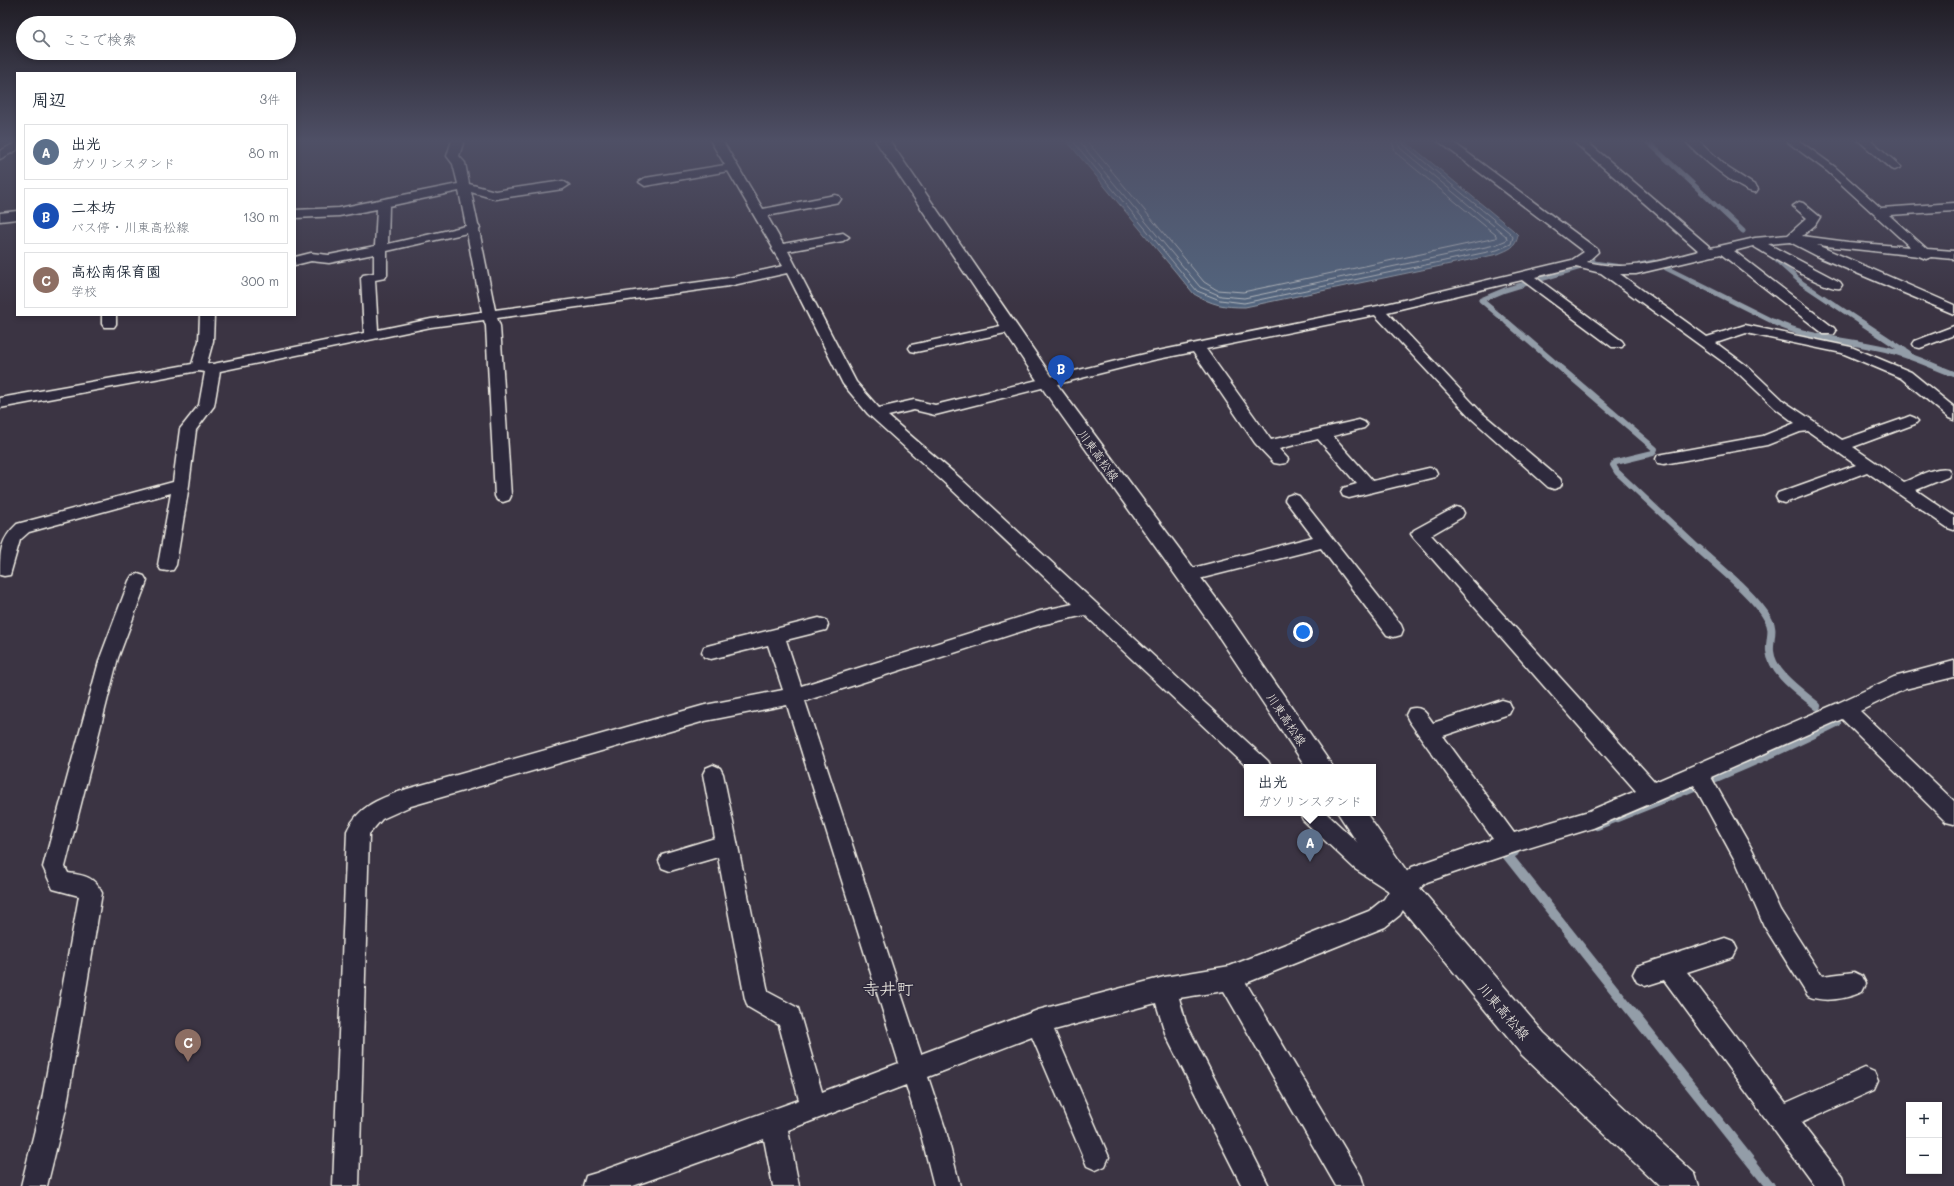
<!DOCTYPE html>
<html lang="ja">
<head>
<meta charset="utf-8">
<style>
  :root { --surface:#fff; --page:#f6f6f7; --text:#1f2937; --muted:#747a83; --line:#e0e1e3; --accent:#db2777 }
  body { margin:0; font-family:Mali,"Klee One",sans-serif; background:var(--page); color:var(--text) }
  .controls { position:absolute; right:12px; bottom:12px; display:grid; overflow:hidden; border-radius:0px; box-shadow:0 2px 6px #0003 }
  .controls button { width:36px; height:36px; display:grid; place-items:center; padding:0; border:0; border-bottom:1px solid var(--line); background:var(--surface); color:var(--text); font:20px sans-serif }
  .you { position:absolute; left:1303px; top:632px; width:14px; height:14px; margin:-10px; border:3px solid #fff; border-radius:50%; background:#1a73e8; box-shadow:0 0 0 6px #1a73e833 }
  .badge { display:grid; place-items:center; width:26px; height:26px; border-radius:50%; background:var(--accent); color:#fff; font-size:13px; font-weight:700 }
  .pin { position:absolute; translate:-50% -33px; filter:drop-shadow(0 1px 2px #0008) }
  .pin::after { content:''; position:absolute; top:21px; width:14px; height:12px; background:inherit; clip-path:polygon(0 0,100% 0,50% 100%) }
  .popup { position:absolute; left:1244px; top:764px; width:132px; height:52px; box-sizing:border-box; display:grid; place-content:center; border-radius:0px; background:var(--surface); filter:drop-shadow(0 1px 3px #0005); font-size:13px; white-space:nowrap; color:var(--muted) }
  .popup b { font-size:15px; color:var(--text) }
  .popup::after { content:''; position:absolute; left:50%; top:100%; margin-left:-8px; border:8px solid transparent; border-top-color:var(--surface) }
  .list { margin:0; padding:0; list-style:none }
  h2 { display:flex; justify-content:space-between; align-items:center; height:52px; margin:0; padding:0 16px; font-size:17px }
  h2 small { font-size:13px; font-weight:400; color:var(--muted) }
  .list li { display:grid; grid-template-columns:26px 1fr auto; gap:12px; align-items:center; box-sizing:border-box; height:56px; margin:0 8px 8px; padding:0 8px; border:1px solid var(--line); border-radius:0px }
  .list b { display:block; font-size:15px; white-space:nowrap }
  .list p { margin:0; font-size:13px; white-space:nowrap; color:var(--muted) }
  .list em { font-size:13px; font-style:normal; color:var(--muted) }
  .icon { flex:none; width:22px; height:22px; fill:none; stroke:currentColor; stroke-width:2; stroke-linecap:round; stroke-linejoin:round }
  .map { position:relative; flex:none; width:1954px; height:1186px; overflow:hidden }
  .search { position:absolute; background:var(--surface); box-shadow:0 2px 6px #0003; left:16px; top:16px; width:280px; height:44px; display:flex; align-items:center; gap:10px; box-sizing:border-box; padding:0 14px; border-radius:22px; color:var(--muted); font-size:15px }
  .panel { position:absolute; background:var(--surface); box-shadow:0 2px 6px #0003; left:16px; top:72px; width:280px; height:244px; border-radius:0px }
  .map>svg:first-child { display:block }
  .water { fill:#53657e; stroke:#939da8 }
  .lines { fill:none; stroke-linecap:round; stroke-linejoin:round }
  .shore { stroke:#b4b9be; stroke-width:1 }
  .stream-far3 { stroke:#939da8; stroke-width:5 }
  .stream-far2 { stroke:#939da8; stroke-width:6 }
  .stream-far1 { stroke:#939da8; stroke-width:8 }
  .stream { stroke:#939da8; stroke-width:10 }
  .minor-casing { stroke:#f4f1e8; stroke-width:3 }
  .secondary-casing { stroke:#f4f1e8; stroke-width:3 }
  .minor { fill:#2f2a3d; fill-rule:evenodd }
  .secondary { fill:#2f2a3d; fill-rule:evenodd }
  .labels { text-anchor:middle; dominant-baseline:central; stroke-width:3; stroke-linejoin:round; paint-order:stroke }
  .street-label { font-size:12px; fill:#f4f1e8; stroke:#2f2a3d }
  .near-street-label { font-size:14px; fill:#f4f1e8; stroke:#2f2a3d }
  .near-quarter-label { font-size:17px; fill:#f4f1e8; stroke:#2f2a3d }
</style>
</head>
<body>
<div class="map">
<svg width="1954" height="1186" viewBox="0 0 1954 1186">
  <rect width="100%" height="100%" fill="#3b3443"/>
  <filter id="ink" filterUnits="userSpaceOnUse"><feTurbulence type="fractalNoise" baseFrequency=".025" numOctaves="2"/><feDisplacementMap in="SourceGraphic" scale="8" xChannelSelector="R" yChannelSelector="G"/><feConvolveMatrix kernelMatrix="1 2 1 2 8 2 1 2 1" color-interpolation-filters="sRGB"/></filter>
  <g filter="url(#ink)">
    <path class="water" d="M1066 140H1404L1513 230 1518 235C1516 248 1509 249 1498 254L1245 307C1223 307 1213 305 1194 294Z"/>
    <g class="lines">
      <path class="shore" d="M1072 140 1197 291 1220 300 1244 303 1497 250 1511 244 1513 237 1510 233 1404 145 1402 140
        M1078 140 1200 287 1221 296 1244 298 1495 245 1507 240 1506 236 1400 148 1397 140
        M1086 140 1204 282 1217 290 1243 292 1496 238V235L1396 153 1391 140"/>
      <path class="stream-far3" d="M1646 140 1743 231
        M1772 256 1802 283 1862 323
        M1592 259 1594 263 1621 267
        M1639 265 1654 262
        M1666 268 1776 323
        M1508 323 1481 300 1505 290 1594 263"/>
      <path class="stream-far2" d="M1507 322 1655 449 1653 453 1616 462 1613 465 1617 472 1700 550
        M1774 322C1806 338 1846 340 1881 348 1906 353 1930 365 1954 374
        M1861 322 1908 353"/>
      <path class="stream-far1" d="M1699 549C1719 567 1756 597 1768 619 1775 630 1769 639 1770 651 1772 674 1801 692 1817 706
        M1597 826C1678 794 1759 762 1837 723"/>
      <path class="stream" d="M1514 852 1507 855 1770 1186"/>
      <defs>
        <path id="minor" d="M452 140H464L459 156 465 163 469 184 495 191 563 181 569 185 563 189 495 199 471 192 478 225 480 228 479 230 495 310 729 278 783 266 772 249 773 248 728 171 645 186 639 182 645 178 725 165 710 140H722L763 209 835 195 839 196 841 199 839 202 767 216 783 244 843 233 849 237 843 241 788 251 856 382 879 408 914 400 935 405 1153 352 1378 306 1572 260 1584 252 1437 140H1450L1597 249 1598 252 1587 262C1630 272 1658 261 1699 251L1572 140H1585L1711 248 1755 238 1788 235 1807 218 1793 206 1799 202 1803 203 1820 217 1815 225 1802 236 1848 242 1910 247 1827 171 1785 140H1798L1835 167 1881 208 1954 203V211L1889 215 1927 249 1954 251V259L1931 257 1926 259 1919 256 1817 245 1954 305V314L1821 258 1790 242 1768 244 1840 282 1842 285 1840 288C1826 291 1768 255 1753 246L1734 251 1834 328 1836 331 1834 334H1824L1721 254 1636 274H1620L1707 337 1745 325 1851 347 1911 372 1954 407V420L1949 418 1901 378 1842 353 1746 333 1716 343 1747 366 1785 402 1842 440 1905 418 1910 416 1915 418 1918 421 1915 424 1853 447 1904 482C1917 477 1935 466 1948 469L1950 473 1948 477 1916 490 1954 516V530L1948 528 1867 472 1790 501 1784 503 1778 501 1776 497 1778 493 1856 465 1808 431 1800 432 1767 445 1664 464 1658 463 1656 459 1658 455 1763 436 1795 423 1775 408 1737 372 1601 273 1576 267 1535 277 1622 341 1624 344 1622 347H1612L1522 280 1387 312 1482 413 1560 479 1562 483 1560 487 1554 489 1548 487 1472 419 1375 315 1206 349 1271 440 1359 420 1364 422 1367 425 1364 428 1333 436 1373 481 1429 468 1435 469 1437 473 1435 477 1349 498 1343 496 1341 492 1343 488 1357 484 1318 439 1279 449 1288 459 1286 463 1280 464 1274 463 1255 443 1193 352 1153 360 935 415 914 410 888 416 961 479 1268 761 1271 767H1247L1085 615 1041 625 805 701 921 1054 1038 1010 1164 977 1230 966 1369 911 1384 899 1389 891 1355 869 1303 820 1300 813H1326L1371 855 1402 876 1412 867 1493 839 1409 721 1406 715 1409 709C1422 705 1426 713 1433 723L1502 700 1509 702 1512 708 1509 714 1443 736 1514 833 1589 811 1636 791 1414 538 1411 534 1414 530 1456 507 1462 509 1464 513 1462 517 1431 535 1655 782 1838 703 1894 677 1954 661V677L1905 689 1860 711 1954 801V824L1946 822 1842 719 1711 777 1753 851 1780 910 1822 976 1854 972 1862 976 1866 984 1862 992C1847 999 1823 1003 1808 996L1764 926 1737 864 1694 785 1593 828 1509 854 1427 882 1411 896 1400 915 1385 927 1246 983 1361 1176 1364 1186H1336L1224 991 1179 998 1186 1023 1269 1186H1242L1166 1036 1156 1003 1054 1030 1109 1157 1105 1166 1096 1170 1087 1166 1032 1037 928 1077 946 1131 960 1186H934L920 1131 906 1085 788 1130 799 1186H773L764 1139 633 1186H583L586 1176 596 1173 799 1100 779 1025 748 1007 745 999 718 857 670 871 662 868 659 861 662 854 715 838 703 774 706 768 713 765 720 768 723 774 768 992 798 1008 822 1092 899 1063 787 705 705 721 411 806 382 819 369 834 359 1186H333L347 831C359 805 381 798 407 789L705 705 783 690 768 645 711 659 704 657 702 652 704 647 711 645 819 618 826 620 828 625 826 630 786 640 801 686 1040 611 1073 604 949 487 868 414 843 384 787 273 729 286 497 318 500 326 511 496 509 500 503 502 497 500 495 496 486 326 484 320 431 327 220 371 214 406 196 430 189 485 176 565 173 570 167 571 161 570 158 565 171 493 29 532 20 540 10 575 4 576 0 575C0 551 0 540 17 524L173 482 180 429 199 405 205 372 198 371 0 408V398L192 364 199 341 200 315H214L213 341 207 363 213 364 364 333 361 278 363 275 374 273V254L329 263 311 261 295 265V257L311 253 329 255 375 246 377 209 339 216 295 218V210L339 208 458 184 453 164 447 156ZM459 191 466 226 388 244 389 206ZM467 233 482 312 431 319 378 330 375 280 385 278 387 275V251Z
          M1685 140H1698L1728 168 1756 186 1758 189 1756 192C1744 195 1694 152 1685 140Z
          M1858 140H1871L1901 167 1895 170 1891 169Z
          M17 142V150L0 159V151Z
          M17 211V219L0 221V213Z
          M102 315H116V324L114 327H104L102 324Z
          M1010 324 1015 325 1017 328 1015 331 916 352 911 351 909 348 911 345 916 344Z
          M1954 326V335L1920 348 1915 347 1913 344 1915 341Z
          M1293 494 1299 496 1401 625 1403 630 1401 635 1394 637 1387 635 1321 548 1187 582 1181 581 1178 576 1181 571 1313 537 1285 500 1287 496Z
          M138 574 144 576 147 581 118 658 65 867 68 873C84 875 95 877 102 893L67 1105 47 1186H21L41 1105 79 896 53 889 43 867 100 658 129 581 132 576Z
          M1725 938 1733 941 1737 949 1733 957 1687 972 1786 1103 1865 1068 1874 1072 1878 1081 1874 1090 1801 1123 1842 1176 1845 1186H1815L1664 980 1645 986 1637 982 1633 974 1637 966Z"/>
        <path id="secondary" d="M875 140H889L1059 387 1227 613 1333 767H1306L1211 625 1047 395Z
          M1338 813H1366L1413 880 1544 1033 1695 1174 1699 1186H1659L1522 1055 1393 898Z"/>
      </defs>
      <use href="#minor" class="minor-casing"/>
      <use href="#secondary" class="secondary-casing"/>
      <use href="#minor" class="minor"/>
      <use href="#secondary" class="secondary"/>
    </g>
  </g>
  <linearGradient id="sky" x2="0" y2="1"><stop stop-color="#201d25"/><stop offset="0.46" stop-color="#4f5066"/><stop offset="1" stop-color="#4f5066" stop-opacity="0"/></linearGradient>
  <rect width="1954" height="306" fill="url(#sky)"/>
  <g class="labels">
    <g class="street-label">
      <text transform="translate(1099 455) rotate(54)">川東高松線</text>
      <text transform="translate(1287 719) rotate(56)">川東高松線</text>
    </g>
    <g class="near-street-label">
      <text transform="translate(1504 1011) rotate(49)">川東高松線</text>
    </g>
    <g class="near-quarter-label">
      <text x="888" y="988">寺井町</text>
    </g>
  </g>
</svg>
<div class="controls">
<button>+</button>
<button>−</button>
</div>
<div class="you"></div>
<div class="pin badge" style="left:1310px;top:862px;background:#5c6f8a">A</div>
<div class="popup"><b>出光</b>ガソリンスタンド</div>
<div class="pin badge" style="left:1061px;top:388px;background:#1a4fb4">B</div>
<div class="pin badge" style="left:188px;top:1062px;background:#8d6e63">C</div>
<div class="search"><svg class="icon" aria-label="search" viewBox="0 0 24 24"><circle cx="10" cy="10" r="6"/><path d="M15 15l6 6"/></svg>ここで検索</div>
<section class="panel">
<h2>周辺<small>3件</small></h2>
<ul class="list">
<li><span class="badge" style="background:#5c6f8a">A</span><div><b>出光</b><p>ガソリンスタンド</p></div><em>80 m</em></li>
<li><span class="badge" style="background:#1a4fb4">B</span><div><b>二本坊</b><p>バス停 · 川東高松線</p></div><em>130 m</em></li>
<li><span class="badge" style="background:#8d6e63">C</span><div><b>高松南保育園</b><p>学校</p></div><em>300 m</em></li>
</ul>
</section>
</div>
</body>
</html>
